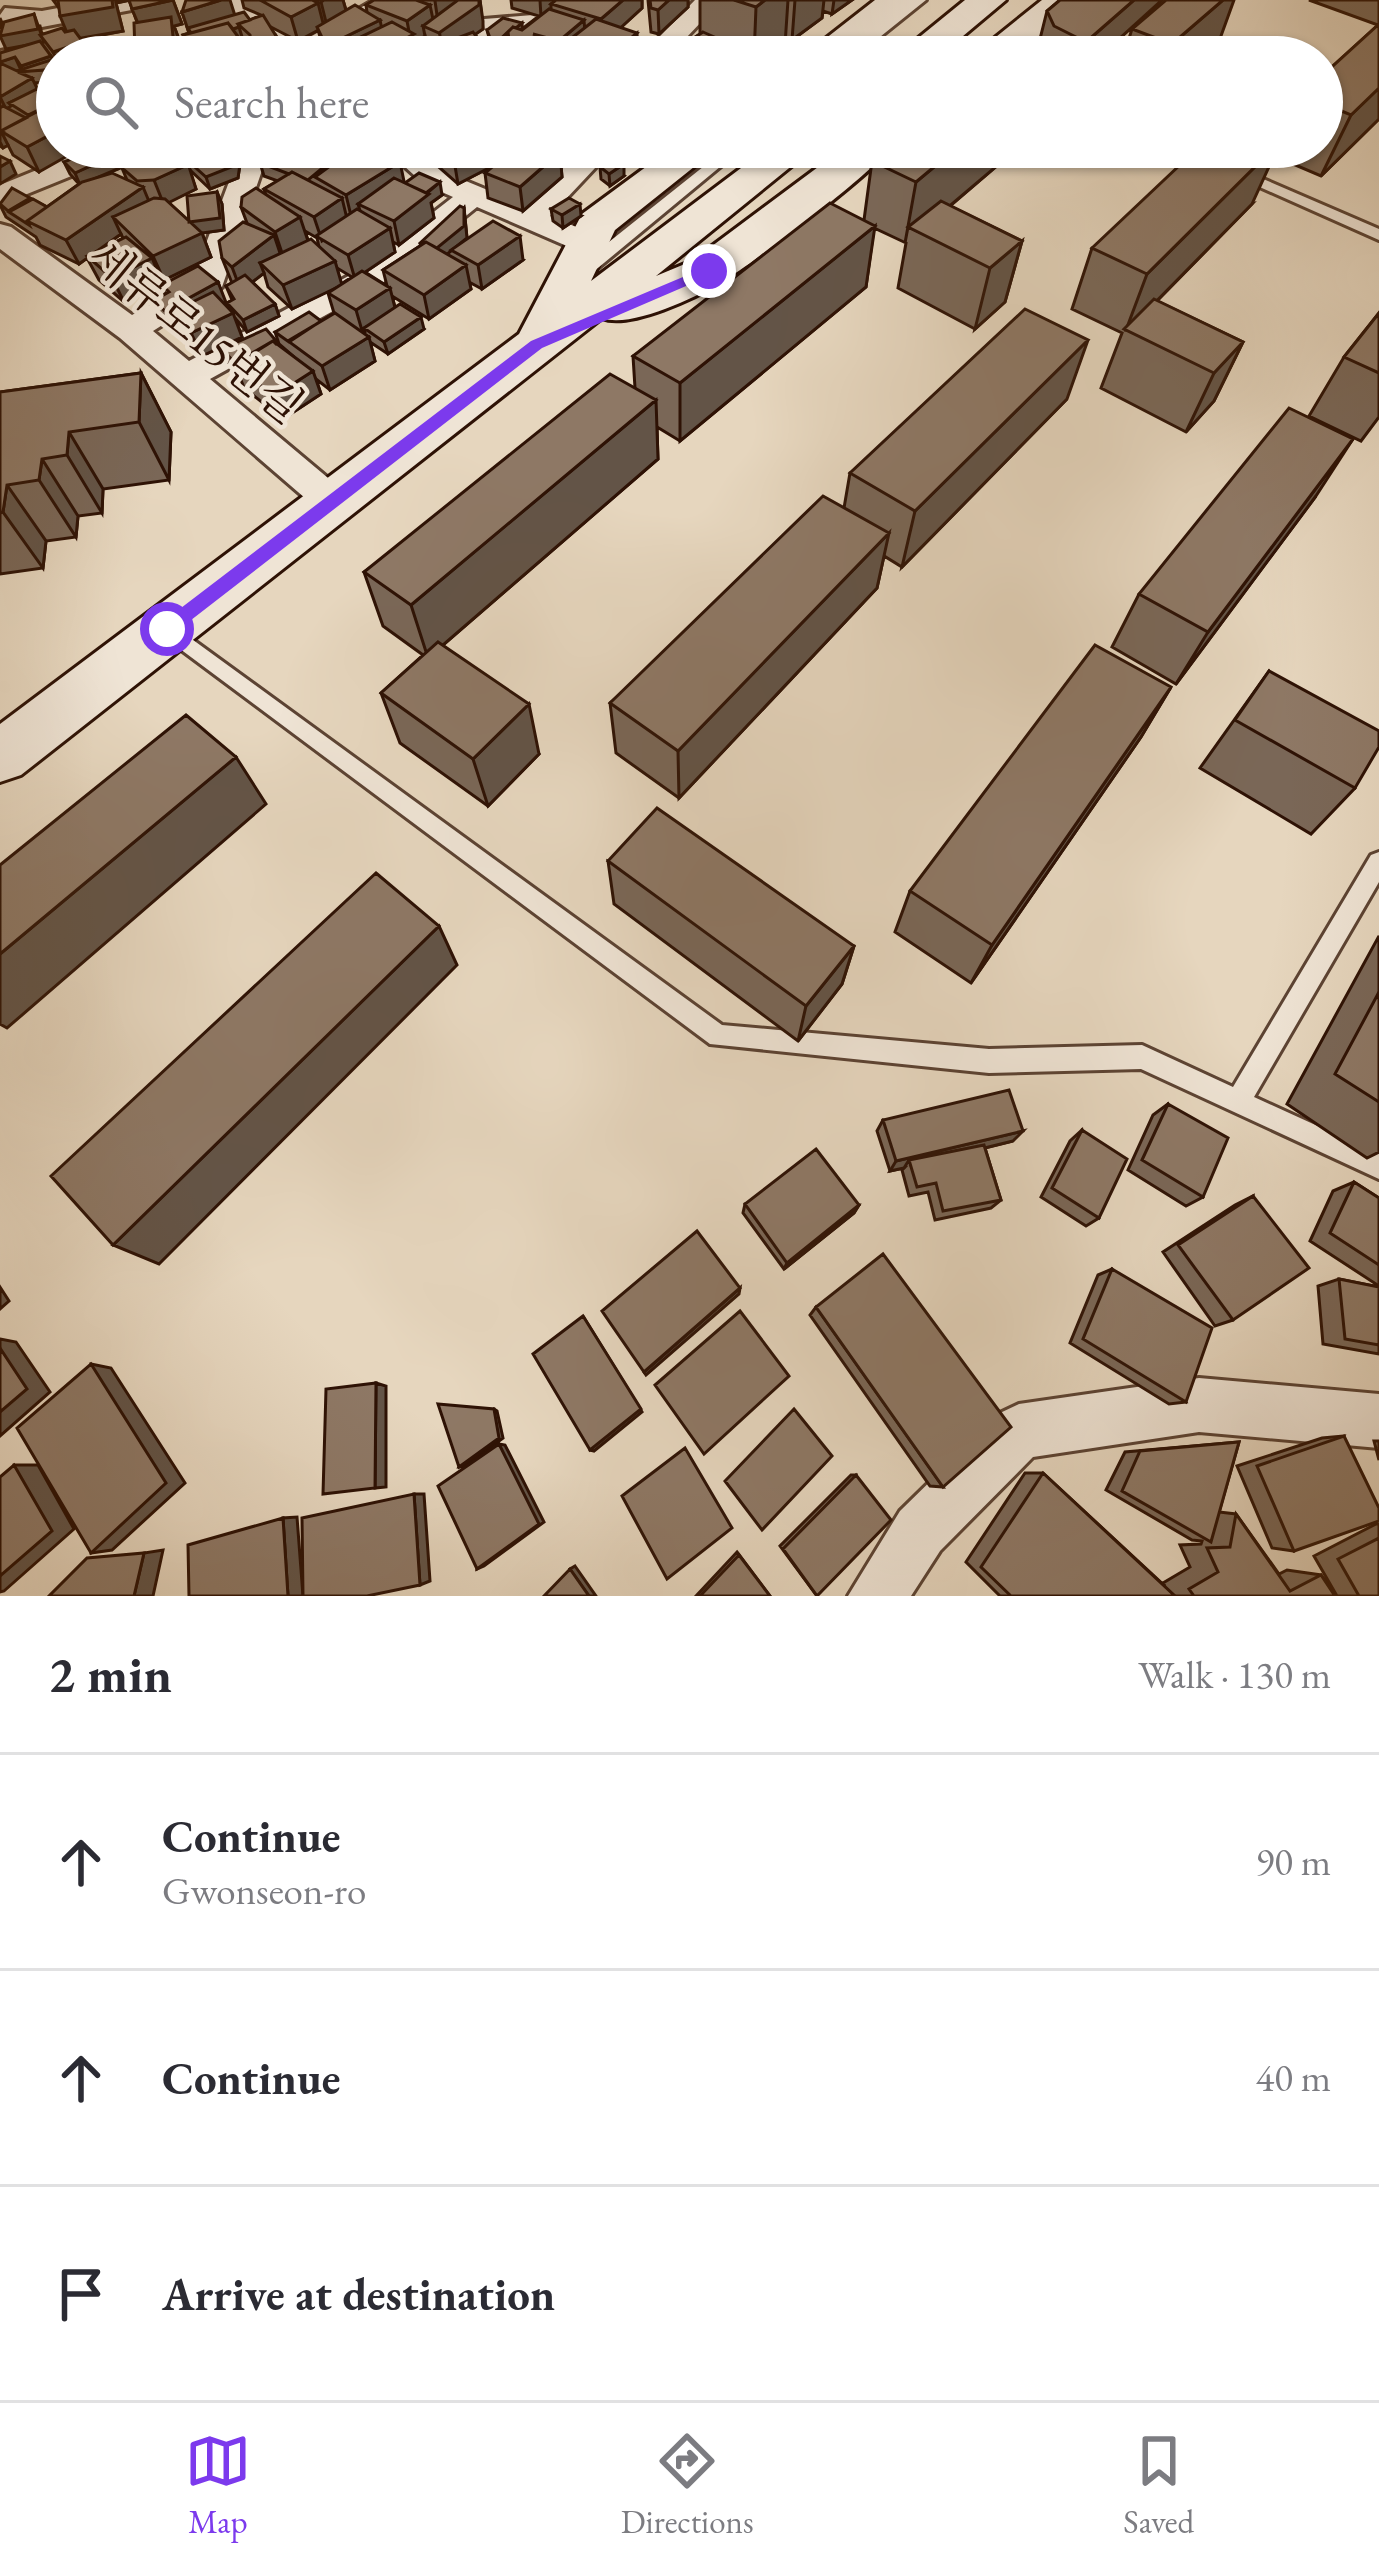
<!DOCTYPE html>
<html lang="en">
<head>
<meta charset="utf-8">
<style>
  :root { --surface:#fff; --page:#f2f2f3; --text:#2b2b33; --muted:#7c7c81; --line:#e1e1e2; --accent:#7c3aed }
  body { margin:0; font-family:"EB Garamond","Noto Serif KR",serif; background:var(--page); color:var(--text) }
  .stop { position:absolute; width:36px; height:36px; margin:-27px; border:9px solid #7c3aed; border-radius:50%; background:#fff }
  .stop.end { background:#7c3aed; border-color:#fff; box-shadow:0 3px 12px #0008 }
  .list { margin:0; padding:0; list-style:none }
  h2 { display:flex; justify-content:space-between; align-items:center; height:156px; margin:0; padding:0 48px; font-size:51px }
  h2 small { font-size:39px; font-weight:400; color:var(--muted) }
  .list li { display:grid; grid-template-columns:78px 1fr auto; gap:36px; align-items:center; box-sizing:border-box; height:216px; padding:0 48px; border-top:3px solid var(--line) }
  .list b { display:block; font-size:45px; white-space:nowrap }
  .list p { margin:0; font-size:39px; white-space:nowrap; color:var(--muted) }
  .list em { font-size:39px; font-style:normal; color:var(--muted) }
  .icon { flex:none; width:66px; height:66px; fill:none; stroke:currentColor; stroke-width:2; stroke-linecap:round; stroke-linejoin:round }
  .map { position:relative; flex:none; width:1379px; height:1596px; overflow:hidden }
  .search { position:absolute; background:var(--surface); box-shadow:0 3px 9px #0004; left:36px; right:36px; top:36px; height:132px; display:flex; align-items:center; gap:30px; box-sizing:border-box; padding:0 42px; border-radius:66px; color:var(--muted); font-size:45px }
  .sheet { height:804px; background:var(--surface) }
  nav { display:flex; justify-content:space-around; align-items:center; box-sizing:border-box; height:168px; border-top:3px solid var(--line); background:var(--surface); font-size:33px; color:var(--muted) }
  nav a { display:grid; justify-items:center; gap:6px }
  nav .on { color:var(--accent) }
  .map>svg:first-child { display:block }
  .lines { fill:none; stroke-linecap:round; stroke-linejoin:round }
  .lane-casing { stroke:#5c4333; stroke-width:6 }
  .street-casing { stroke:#5c4333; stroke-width:6 }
  .secondary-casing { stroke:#2e1205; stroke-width:6 }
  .lane { fill:#efe4d5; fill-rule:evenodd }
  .street { fill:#efe4d5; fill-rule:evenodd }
  .secondary { fill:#efe4d5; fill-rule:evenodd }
  .wall { fill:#7a6757; stroke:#2e1205; stroke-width:3; fill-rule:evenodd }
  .shaded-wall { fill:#635447; stroke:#2e1205; stroke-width:3 }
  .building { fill:#8e7865; stroke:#2e1205; stroke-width:3 }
  .route { fill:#7c3aed }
  .labels { text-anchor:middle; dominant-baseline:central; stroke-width:9; stroke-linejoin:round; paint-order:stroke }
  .far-street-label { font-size:45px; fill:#2e1205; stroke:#efe4d5 }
</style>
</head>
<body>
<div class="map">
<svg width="1379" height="1596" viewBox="0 0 1379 1596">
  <rect width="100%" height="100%" fill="#e6d6be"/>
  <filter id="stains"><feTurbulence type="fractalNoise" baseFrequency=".00167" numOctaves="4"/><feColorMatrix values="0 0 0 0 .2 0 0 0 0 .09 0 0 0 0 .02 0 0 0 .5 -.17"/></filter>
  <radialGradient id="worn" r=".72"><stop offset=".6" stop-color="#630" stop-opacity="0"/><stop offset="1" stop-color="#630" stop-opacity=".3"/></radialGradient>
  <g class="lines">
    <defs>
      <path id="lane" d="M912 0H926L855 57H840Z
        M728 147H744L587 277H575V269Z
        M1170 147H1189L1379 229V240Z
        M167 621 722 1025 989 1049 1142 1045 1233 1087 1371 855 1379 852V882L1254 1097 1379 1154V1179L1141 1069 989 1073 710 1044 160 634 157 629Z"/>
      <path id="street" d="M101 0H155L142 8 42 27 22 22 9 46 0 48V15L5 8 42 11Z
        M214 0H244L305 40 374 0H405L318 57H292Z
        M552 0H581C544 44 530 18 496 35 465 51 474 57 435 57L484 19 533 15Z
        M695 0H722L668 57H640Z
        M93 147H132L128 153 0 205V185Z
        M242 147H270L222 287 153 331 189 361 358 271 453 197 424 184 383 147H414L444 172 526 206 578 147H606L596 167 550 216 598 236 602 243 598 250H576L477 207 380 285 210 379 346 493 351 502 346 511 333 515 320 511 120 338 0 249V224L11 227 132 315 192 281Z
        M1199 1378 1379 1394V1448L1199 1432 1033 1457 940 1551 911 1596H848L900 1511 1000 1413 1019 1404Z"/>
      <path id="secondary" d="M875 0H917L845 57H802Z
        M965 0H1006L938 57H895Z
        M1042 0H1083L1014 57H971Z
        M673 147H719L615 230 591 281 769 147H815L656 276 692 261 845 147H891C875 171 753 264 723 281 697 297 630 329 602 318L21 775 0 782V724L519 334 582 214Z"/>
    </defs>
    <use href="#lane" class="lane-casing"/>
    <use href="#street" class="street-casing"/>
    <use href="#secondary" class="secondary-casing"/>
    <use href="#lane" class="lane"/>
    <use href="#street" class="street"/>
    <use href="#secondary" class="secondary"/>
  </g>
  <path class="wall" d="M53 0H173L182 24 174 26 180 42 181 57H138L135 51 137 22 129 0 116 3 123 31 81 39 88 54 57 57V147L39 172 13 155 8 145 3 148 0 146V53L27 45 6 49 3 25 0 28V18L3 25 40 26 42 34 67 32 59 8ZM54 82 49 87 53 96 51 97 37 89 34 83Z
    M242 0H343L346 10 367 12 366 5 374 0H480L483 29 475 34 486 51 487 57H428L425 36 416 43 419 57H326L318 30 298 41 269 26 276 36 282 57H191L183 35 189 33 182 12 235 15 250 20 261 15 244 8Z
    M511 0H642V8L620 28 638 57H511L509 46 494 57 487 30 522 29 539 16 512 8Z
    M648 0H688V7L659 34 651 32Z
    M700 0H852L832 14 823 11 822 18 792 40 785 38V45L768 57H665L700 34Z
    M1060 0H1162L1099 57H1006L1040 49 1038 47 1047 11Z
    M1309 0H1379V119L1321 176 1274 156 1278 147H1322V76L1378 25Z
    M1132 29 1217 47 1206 57H1123Z
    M113 147H231L236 152 240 164 238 178 210 189 189 169 196 189 168 202 189 221 217 192 222 204 224 230 202 233 211 257 164 280 159 275 162 282 124 302 99 280 87 258 79 264 40 245 36 237 6 217 0 205 30 198 47 207 79 184 70 174 64 162 120 168 98 177 127 180 122 168 125 166 119 160ZM121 234 123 238 96 252Z
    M266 147H340L344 149 345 155 352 150 348 147H390L380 153 405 183 442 195 431 203 434 218 399 245 393 242 395 252 365 272 387 286 383 270 420 246 464 208 467 238 523 260 482 289 469 282 471 289 429 319 392 296 395 307 424 329 388 354 370 342 375 361 330 390 316 379 321 394 283 419 244 388 238 372 227 361 222 349 280 346 294 357 279 344 275 332 321 321 334 313 328 293 336 287 292 309 268 287 264 273 252 282 275 304 279 316 247 332 235 318 242 337 202 356 181 331 175 334 164 325 153 301 165 294 162 285 218 282 226 306 230 310 227 303 232 300 226 286 232 283 222 258 247 223 241 207 266 195 264 189 278 181 264 176 260 163 272 154 268 152ZM305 231 317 238 319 247 308 240ZM337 268 352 277 341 284Z
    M416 147H509V152L514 149 512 147H578L572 158 560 156 562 177 523 211 488 198 485 173 494 165 458 184Z
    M1019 147 950 206 1022 241 1005 302 975 329 898 288 906 243 874 228 866 287 680 441 657 427 658 459 443 645 539 754 488 806 400 743 381 693 423 655 383 626 364 572 635 388 633 356 864 220 872 161Z
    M600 167 624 176 610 186 601 179Z
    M1252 204 1157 301 1243 342 1214 401 1186 432 1101 388 1122 333 1072 309 1092 248Z
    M551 209 581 216 563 228 553 221Z
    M1379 313V417L1361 441 1309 416 1344 357Z
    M141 373 171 432 169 480 103 489 102 513 78 516 76 537 46 541 43 568 0 574V392Z
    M1067 399 902 567 884 556 877 588 679 798 616 753 610 703 844 508 850 473Z
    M1316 496 1176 684 1112 647 1139 594Z
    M1269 671 1355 788 1311 834 1200 768Z
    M1171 687 1141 737 971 983 895 932 910 891Z
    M608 861 854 946 842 984 798 1041 614 904Z
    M1379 936V1152L1367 1158 1287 1104Z
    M1168 1104 1203 1197 1186 1206 1128 1170 1153 1115Z
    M883 1120 1013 1141 985 1148 1001 1200 991 1208 935 1220 928 1192 909 1196 902 1170 904 1168 890 1171 877 1131Z
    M1082 1130 1099 1218 1086 1226 1041 1197 1070 1141Z
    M1354 1182 1379 1198V1286L1310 1241 1333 1191Z
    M1253 1196 1233 1320 1215 1326 1163 1252 1235 1205Z
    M745 1204 859 1205 854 1213 784 1269 743 1213Z
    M1112 1269 1186 1402 1169 1404 1070 1343 1098 1275Z
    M1339 1279 1379 1287V1354L1323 1344 1318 1286Z
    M816 1307 943 1487 930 1486 810 1315Z
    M1344 1436 1294 1551 1272 1548 1237 1466 1322 1438Z
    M1374 1441H1379V1460Z
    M1239 1442 1219 1512 1236 1514 1279 1574 1287 1570 1321 1575 1335 1596H1000L966 1562 1025 1473H1043L1165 1586 1163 1583 1190 1567 1180 1545 1201 1544 1202 1541 1192 1540 1106 1490 1125 1452Z
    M851 1475H856L817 1596 780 1546Z
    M1376 1524H1379V1596H1337L1314 1556Z
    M737 1552 770 1596H696Z"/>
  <path class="shaded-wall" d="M93 0H131L116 3 123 31 70 40 60 16Z
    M173 0 182 24 174 26 180 42 181 57H138L135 51 142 33 132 9Z
    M221 0H230L237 22 188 28 190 36 182 12Z
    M324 0H343L347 14 327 26 321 2Z
    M437 0H480L483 21V29L443 57 435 1Z
    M540 0H561L551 4V8L541 17Z
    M623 0H642V8L603 44 601 19Z
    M669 0H688V7L659 34 658 10Z
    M765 0H788L785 45 768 57H754L756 7Z
    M795 0H824L822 18 792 40Z
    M834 0H852L832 14Z
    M1134 0H1162L1099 57H1082L1086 42Z
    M1223 0H1234L1217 47 1206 57H1168L1172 44Z
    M318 3 324 27 298 41 291 17Z
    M430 5 435 29 423 26 425 36 416 42 419 57H370L410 37 407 21Z
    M34 14 44 42 6 49 0 36Z
    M380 20 385 44 338 48 341 57H329L326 46Z
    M584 20 586 45 564 44 565 57H561L559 41Z
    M522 23 523 36 494 57 493 46Z
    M239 27 243 40 240 41 245 57H196L194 51 196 40Z
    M637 33 638 57H608Z
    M276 36 282 57H252Z
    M83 42 88 54 80 57H57V60L53 52Z
    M558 43 559 57H542Z
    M486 51 487 57H463Z
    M51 56 56 69 23 71 21 66Z
    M15 57 21 70 0 74V62Z
    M32 78 38 90 9 103 11 106 6 109 0 97Z
    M1379 88V119L1321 176 1351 115Z
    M57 131V147H83L39 172 27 147Z
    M2 133 8 145 3 148 0 142V134Z
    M175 147H230L187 160 196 189 164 205 154 180 182 167Z
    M364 147H390V148L365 160Z
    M479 147H509L510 157 458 184 454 160Z
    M958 147H1019L919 232 908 227 905 243 916 182Z
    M1275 147H1278L1252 204 1128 330H1126L1147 274Z
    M344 149 347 161 330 175 327 162Z
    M236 152 240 164 238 178 210 189 206 177Z
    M560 152 562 177 523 211 520 187Z
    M114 155 120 168 80 185 75 173Z
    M10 161 16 174 0 184V167Z
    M400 162 405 186 358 204 361 214 352 220 346 195Z
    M624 164V176L610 186 609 174Z
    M440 182 442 195 431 203 434 218 399 245 394 221Z
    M143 187 153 211 113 217 121 234 79 264 66 240Z
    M217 192 222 204 224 230 202 233 211 257 164 280 153 256 189 222Z
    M342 198 348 223 322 241 314 217Z
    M580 204 581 216 563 228 562 215Z
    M464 208 467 238 435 264 433 251Z
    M300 217 308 241 283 256 275 232Z
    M875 226 866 287 680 441V383Z
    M390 228 395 252 355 279 348 255Z
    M274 235 282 259 260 263 264 273 241 291 232 267Z
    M520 236 523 260 482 289 478 265Z
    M1022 241 1005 302 975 329 990 268Z
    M152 258 162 282 124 302 112 278Z
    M335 261 342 285 292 309 283 285Z
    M466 265 471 289 429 319 424 295Z
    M218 282 227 305 187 328 172 312 181 331 175 334 165 311Z
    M390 288 396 312 364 328 365 332 363 334 356 310Z
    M275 304 279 316 247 332 243 320Z
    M233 313 242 337 202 356 191 333Z
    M421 317 424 329 388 354 384 342Z
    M369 337 375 361 330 390 322 366Z
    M1088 340 1067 399 902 567 915 511Z
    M1243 342 1214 401 1186 432 1214 373Z
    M313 371 321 394 283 419 274 396Z
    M141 373 171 432 169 480 139 422Z
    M656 400 658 459 428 658 411 605Z
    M69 432 103 489 102 513 67 455Z
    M1353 439 1316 496 1176 684 1208 632Z
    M42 459 78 516 76 537 39 480Z
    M7 485 46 541 43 568 3 512Z
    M889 533 877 588 679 798 678 751Z
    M1171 687 1141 737 971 983 992 945Z
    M529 704 539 754 488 806 473 759Z
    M236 757 266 804 7 1028 0 1024V954Z
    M439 926 457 965 159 1264 113 1245Z
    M854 946 842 984 798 1041 806 1006Z
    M1023 1131 1013 1141 911 1166 909 1160 904 1168 890 1171 896 1161Z
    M859 1205 854 1213 784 1269 787 1263Z
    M0 1287 9 1301 0 1309Z
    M740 1288 739 1294 646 1375 644 1372Z
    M583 1316 642 1412 594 1451 590 1450Z
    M0 1339 16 1342 50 1392 0 1436Z
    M91 1364 111 1368 185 1483 112 1550 91 1553Z
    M376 1383 386 1386V1487L375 1488Z
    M494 1409 497 1411 503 1438 463 1467H459Z
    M499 1444 505 1445 544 1522 484 1566 477 1569Z
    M14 1465H38L74 1529 4 1591 0 1592V1576Z
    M414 1494H424L430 1581 420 1585Z
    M297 1517 303 1596H288L283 1518Z
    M163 1550 153 1596H134L144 1553Z
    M575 1566 596 1596H589L570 1569Z"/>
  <path class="building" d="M58 0H112L113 7 60 16Z
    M129 0H173L132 9Z
    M186 0H221L182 12Z
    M260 0H312L318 3 291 17Z
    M374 0H416L430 5 407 21 366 5Z
    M458 0H479V5L439 33 423 26Z
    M556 0H623L601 19 551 4Z
    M650 0H669L658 10 651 8Z
    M734 0H765L756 7Z
    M1060 0H1134L1086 42 1054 26 1047 11Z
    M1166 0H1223L1172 44 1132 29Z
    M355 5 380 20 326 46 317 27Z
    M549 9 584 20 559 41 533 34 558 43 542 57H511L508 32 513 27 522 30Z
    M244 12 250 20 238 24 239 27 233 29 228 23 191 33 188 28Z
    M34 14 38 29 0 36 4 22Z
    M263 15 276 36 252 57H219L218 55 251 42 250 35 238 24Z
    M171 17 174 46 135 51 134 23Z
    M503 18 522 23 516 28 513 27 493 46 487 30Z
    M596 19 637 33 608 57H601L564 44Z
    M392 22 414 34 370 57H353L338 48Z
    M228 23 239 38 194 51 183 35Z
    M1379 24V88L1351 115 1322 103V76Z
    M62 28 65 32 74 30 83 42 53 52 40 35Z
    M473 32 486 51 463 57H431L426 50Z
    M703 32 739 48 726 57H665Z
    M40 41 51 56 21 66 15 57 0 62V53Z
    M1024 43 1058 57H1006Z
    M101 51 108 57H92Z
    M566 51 583 57H559Z
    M57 58V69L18 72 32 78 0 97V66L2 64 17 71Z
    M57 80V91L49 87Z
    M37 89 51 97 57 94V101L28 115 9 103Z
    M57 101V131L27 147 1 131Z
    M3 106 26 118 1 131 3 132 0 134V108Z
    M99 147H105L114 155 75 173 64 162Z
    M121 147H161L133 159Z
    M167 147 187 165 154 180 137 181 122 168Z
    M216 147H231L236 152 234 166 206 177 187 160Z
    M287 147H339L344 149 327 162Z
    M356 147H364L400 162 346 195 315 177Z
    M439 147H479L454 160Z
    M516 147H545L560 152 520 187 485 173Z
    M891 147H958L916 182 872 161Z
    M1199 147H1275L1147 274 1092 248Z
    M277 149 325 166 308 180 292 172 289 174 260 163Z
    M0 156 10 161 0 167Z
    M605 161 624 164 609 174 600 167Z
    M292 172 342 198 314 217 264 189Z
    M112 173 143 187 66 240 27 221 82 182Z
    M419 173 440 182 426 193 405 183Z
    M394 178 429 194 394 221 358 204Z
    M12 188 30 198 8 211 0 204Z
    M256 188 300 217 275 232 241 207 242 197Z
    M217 192 220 218 189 222 187 196Z
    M154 198 165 199 202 233 153 256 113 217Z
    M569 198 580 204 562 215 551 209Z
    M33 199 47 207 27 221 29 225 9 212Z
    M941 201 1022 241 990 268 908 227Z
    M830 203 875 226 680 383 633 356Z
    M460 206 464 208V226L437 248 426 242 419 244Z
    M357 209 390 228 348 255 316 236Z
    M493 221 520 236 478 265 451 250Z
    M243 222 274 235 232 267 222 258 219 241Z
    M126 237 152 258 112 278 87 256Z
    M311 239 335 261 283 285 260 263Z
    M426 242 466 265 424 295 383 270Z
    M198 266 218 282 165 311 153 301 169 292 162 285Z
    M362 271 390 288 356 310 328 293Z
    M245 275 275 304 243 320 227 303 234 299 226 286Z
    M213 292 233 313 191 333 172 312Z
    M1154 299 1243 342 1214 373 1124 329Z
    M400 304 421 317 384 342 364 328Z
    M1025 309 1088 340 915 511 850 473Z
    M309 312 321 321 289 342 275 332Z
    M335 313 369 337 322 366 288 341Z
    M1379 313V373L1344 357Z
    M266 329 278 343 276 344 273 341 235 363 222 349Z
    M273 341 313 371 274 396 234 365Z
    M141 373 139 422 69 432 67 455 42 459 39 480 7 485 3 512 0 513V392Z
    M610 374 656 400 411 605 364 572Z
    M1289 408 1353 439 1208 632 1139 594Z
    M823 496 889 533 678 751 610 703Z
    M438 642 529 704 473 759 381 693Z
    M1095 645 1171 687 992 945 910 891Z
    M1269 671 1379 731V747L1355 788 1235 720Z
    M186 715 236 757 0 954V865Z
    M657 808 854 946 806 1006 608 861Z
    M376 873 439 926 113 1245 51 1176Z
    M1379 992V1102L1335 1074Z
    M1009 1090 1023 1131 896 1161 883 1120Z
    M1168 1104 1228 1138 1203 1197 1142 1160Z
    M1082 1130 1127 1159 1099 1218 1052 1188Z
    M984 1145 1001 1200 943 1211 936 1183 917 1187 909 1160Z
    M816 1149 859 1205 787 1263 745 1204Z
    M1354 1182 1379 1198V1265L1330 1233Z
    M1253 1196 1309 1268 1233 1320 1178 1245Z
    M697 1231 740 1288 644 1372 602 1311Z
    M883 1254 1011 1427 943 1487 816 1307Z
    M1112 1269 1212 1328 1186 1402 1083 1339Z
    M1339 1279 1379 1287V1345L1345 1339Z
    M740 1311 789 1376 704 1454 655 1385Z
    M583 1316 641 1409 590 1450 533 1354Z
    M0 1348 27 1389 0 1412Z
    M91 1364 166 1483 91 1553 17 1428Z
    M376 1383 375 1488 323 1494 326 1389Z
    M438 1404 494 1409 499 1438 459 1467Z
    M794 1409 832 1456 762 1530 725 1481Z
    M1344 1436 1379 1508V1521L1294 1551 1257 1466Z
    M1239 1442 1211 1542 1122 1491 1140 1451Z
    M499 1444 539 1524 477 1569 438 1486Z
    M685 1448 732 1528 667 1579 622 1496Z
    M14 1465 52 1531 0 1576V1477Z
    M1043 1473 1175 1596H1011L981 1567Z
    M856 1475 891 1520 817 1596 783 1549Z
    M414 1494 420 1585 367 1596H303L302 1518Z
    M1236 1514 1290 1591 1321 1575 1335 1596H1194L1189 1589 1218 1572 1207 1548 1230 1547Z
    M283 1518 288 1596H189L188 1545Z
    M1379 1538V1596H1359L1338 1559Z
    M144 1553 134 1596H49L87 1558Z
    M739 1555 770 1596H700Z
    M570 1569 589 1596H544Z"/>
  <path class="route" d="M709 266 714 274 542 348 173 634H160V624L531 341Z"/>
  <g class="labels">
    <g class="far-street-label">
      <text transform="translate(196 331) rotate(39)">세류로15번길</text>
    </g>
  </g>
  <rect width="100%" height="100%" filter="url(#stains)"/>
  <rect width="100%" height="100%" fill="url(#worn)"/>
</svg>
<div class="stop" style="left:167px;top:629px"></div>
<div class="stop end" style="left:709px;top:271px"></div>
<div class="search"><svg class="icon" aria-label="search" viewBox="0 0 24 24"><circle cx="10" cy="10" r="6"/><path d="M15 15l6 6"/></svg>Search here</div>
</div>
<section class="sheet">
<h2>2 min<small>Walk · 130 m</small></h2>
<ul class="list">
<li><svg class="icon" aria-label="ahead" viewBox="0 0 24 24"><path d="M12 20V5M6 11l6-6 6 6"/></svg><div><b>Continue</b><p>Gwonseon-ro</p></div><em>90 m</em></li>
<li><svg class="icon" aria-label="ahead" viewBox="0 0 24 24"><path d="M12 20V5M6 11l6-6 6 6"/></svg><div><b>Continue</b></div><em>40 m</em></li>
<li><svg class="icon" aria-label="arrive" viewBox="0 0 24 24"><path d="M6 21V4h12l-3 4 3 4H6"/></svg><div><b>Arrive at destination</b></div></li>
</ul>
</section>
<nav>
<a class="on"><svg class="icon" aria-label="map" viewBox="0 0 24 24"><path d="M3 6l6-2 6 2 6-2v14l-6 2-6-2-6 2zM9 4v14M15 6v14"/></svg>Map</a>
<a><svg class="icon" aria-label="directions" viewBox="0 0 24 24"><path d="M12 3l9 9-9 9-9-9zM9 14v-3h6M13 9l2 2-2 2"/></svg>Directions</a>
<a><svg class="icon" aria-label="saved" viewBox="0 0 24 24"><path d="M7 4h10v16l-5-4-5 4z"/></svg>Saved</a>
</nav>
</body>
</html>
